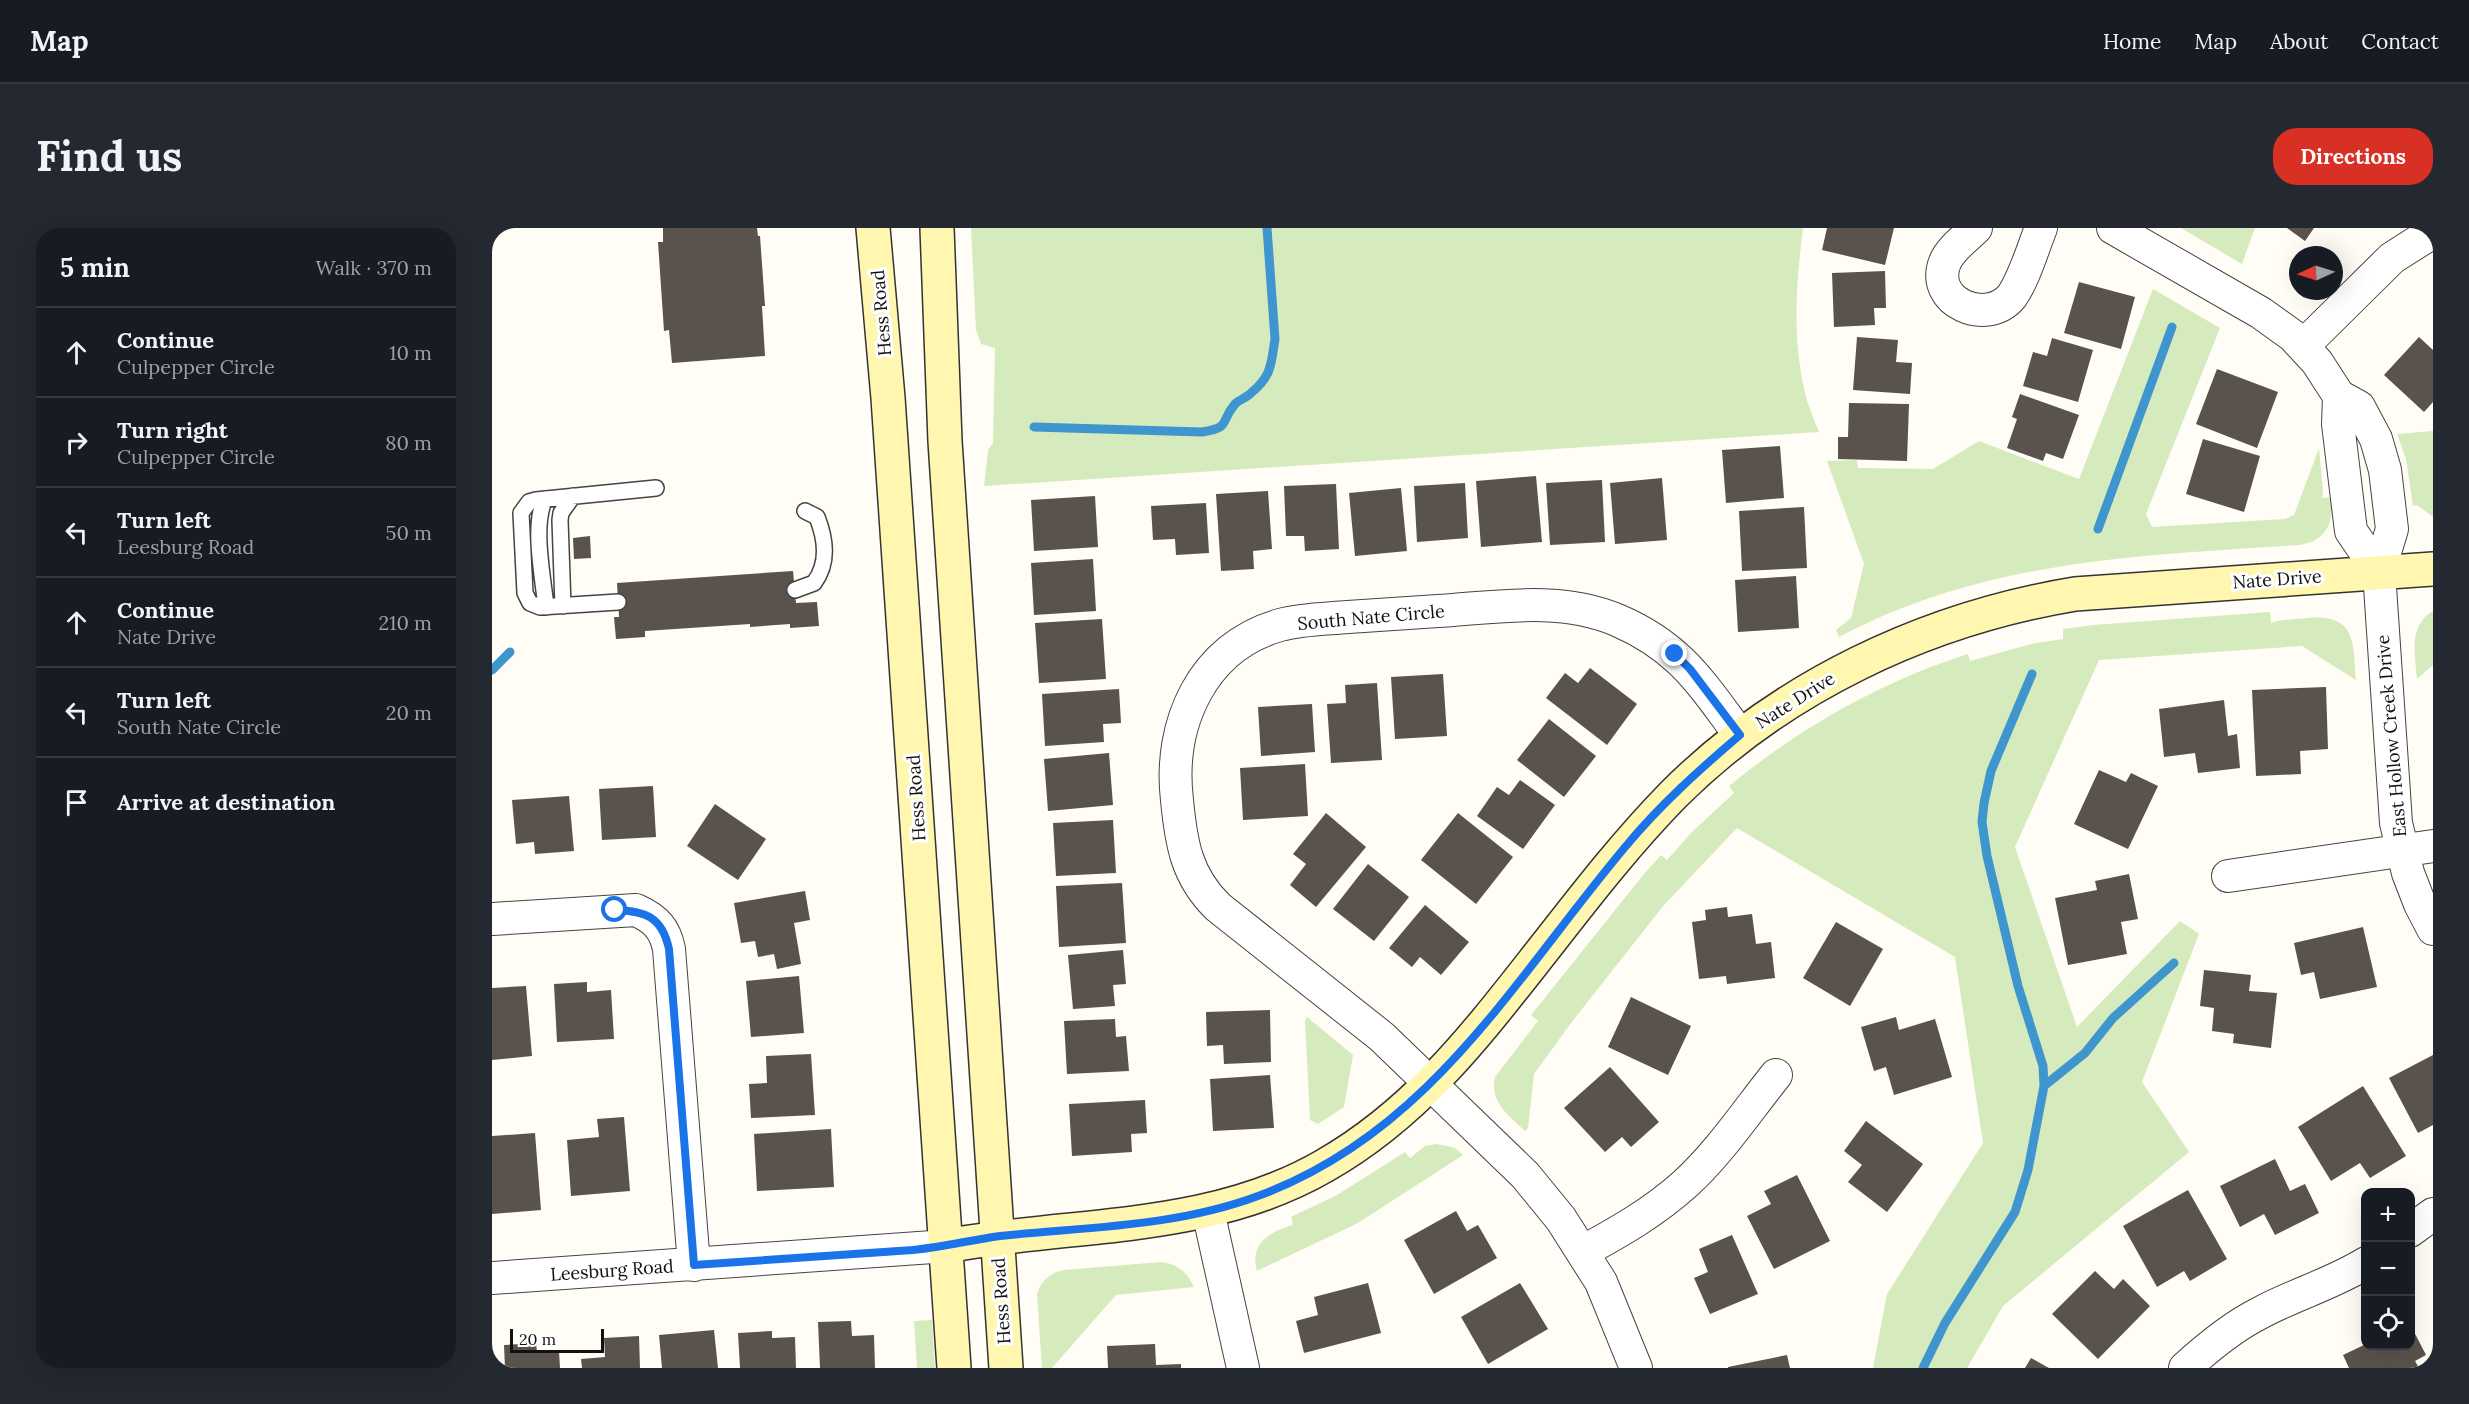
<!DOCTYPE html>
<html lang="en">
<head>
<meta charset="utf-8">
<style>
  :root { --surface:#171b24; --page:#242831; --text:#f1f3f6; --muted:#9ea1a6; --line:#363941; --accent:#d93025 }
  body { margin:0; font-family:Lora,serif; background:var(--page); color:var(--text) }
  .controls { position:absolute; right:18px; bottom:18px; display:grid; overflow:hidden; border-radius:12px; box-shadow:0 6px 24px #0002 }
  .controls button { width:54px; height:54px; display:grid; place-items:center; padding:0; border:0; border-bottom:2px solid var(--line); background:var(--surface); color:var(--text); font:30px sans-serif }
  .compass { position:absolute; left:1797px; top:18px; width:54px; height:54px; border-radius:50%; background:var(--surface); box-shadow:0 6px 24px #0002; rotate:266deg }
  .scale { position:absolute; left:18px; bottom:15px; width:94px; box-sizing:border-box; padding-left:6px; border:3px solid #111; border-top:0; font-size:16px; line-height:21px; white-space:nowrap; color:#111; -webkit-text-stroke:4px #fff; paint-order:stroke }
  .stop { position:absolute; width:18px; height:18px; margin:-14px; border:4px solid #1a73e8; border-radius:50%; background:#fff }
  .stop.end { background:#1a73e8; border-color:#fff; box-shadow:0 2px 6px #0008 }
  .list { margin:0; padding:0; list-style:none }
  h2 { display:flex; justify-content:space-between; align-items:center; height:78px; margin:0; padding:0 24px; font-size:26px }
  h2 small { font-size:20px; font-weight:400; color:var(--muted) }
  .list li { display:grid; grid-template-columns:39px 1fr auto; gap:18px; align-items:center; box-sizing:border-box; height:90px; padding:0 24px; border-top:2px solid var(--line) }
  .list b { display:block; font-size:22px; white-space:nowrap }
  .list p { margin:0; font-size:20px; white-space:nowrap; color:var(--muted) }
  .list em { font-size:20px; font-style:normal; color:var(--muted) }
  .icon { flex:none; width:33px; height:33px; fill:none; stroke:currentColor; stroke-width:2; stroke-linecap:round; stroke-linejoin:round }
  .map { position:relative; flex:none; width:1941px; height:1140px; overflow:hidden; border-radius:24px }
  header { display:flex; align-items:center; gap:36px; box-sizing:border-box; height:84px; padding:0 30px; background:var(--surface); border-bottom:2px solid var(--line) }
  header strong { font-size:28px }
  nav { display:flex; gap:33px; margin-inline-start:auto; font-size:21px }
  .intro { display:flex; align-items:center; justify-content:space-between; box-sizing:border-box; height:144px; padding:0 36px }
  h1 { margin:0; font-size:42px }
  .button { padding:15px 27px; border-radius:24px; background:var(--accent); color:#fff; font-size:21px; font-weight:700 }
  main { display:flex; gap:36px; padding:0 36px }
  aside { flex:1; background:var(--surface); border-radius:24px; box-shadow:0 6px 24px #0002 }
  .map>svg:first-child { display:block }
  .green { fill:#d5ebbd }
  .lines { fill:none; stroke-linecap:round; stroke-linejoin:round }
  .stream { stroke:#3f96cf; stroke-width:9 }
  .building { fill:#5a524d }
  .lane-casing { stroke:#444; stroke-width:18 }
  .street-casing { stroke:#444; stroke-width:34 }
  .secondary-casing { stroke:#333; stroke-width:36 }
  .lane { stroke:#fff; stroke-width:15 }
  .street { stroke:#fff; stroke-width:32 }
  .secondary { stroke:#fff6b0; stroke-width:33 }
  .route { stroke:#1a73e8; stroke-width:8 }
  .labels { text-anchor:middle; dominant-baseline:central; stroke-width:6; stroke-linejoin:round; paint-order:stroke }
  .street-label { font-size:18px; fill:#111; stroke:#fff }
</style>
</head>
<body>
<header>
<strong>Map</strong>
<nav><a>Home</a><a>Map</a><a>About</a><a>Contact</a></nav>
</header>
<div class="intro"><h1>Find us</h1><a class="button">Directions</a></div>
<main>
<aside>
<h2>5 min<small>Walk · 370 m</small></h2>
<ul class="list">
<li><svg class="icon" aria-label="ahead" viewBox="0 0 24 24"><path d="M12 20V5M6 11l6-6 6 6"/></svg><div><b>Continue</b><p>Culpepper Circle</p></div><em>10 m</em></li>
<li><svg class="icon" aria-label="right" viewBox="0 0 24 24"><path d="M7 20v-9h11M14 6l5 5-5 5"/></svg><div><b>Turn right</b><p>Culpepper Circle</p></div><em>80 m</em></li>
<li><svg class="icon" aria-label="left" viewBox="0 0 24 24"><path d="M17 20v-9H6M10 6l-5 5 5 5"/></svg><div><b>Turn left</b><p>Leesburg Road</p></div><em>50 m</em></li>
<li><svg class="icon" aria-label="ahead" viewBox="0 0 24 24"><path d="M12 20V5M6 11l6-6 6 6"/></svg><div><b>Continue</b><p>Nate Drive</p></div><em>210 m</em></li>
<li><svg class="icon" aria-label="left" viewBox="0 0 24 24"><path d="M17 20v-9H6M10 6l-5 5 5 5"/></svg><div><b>Turn left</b><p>South Nate Circle</p></div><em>20 m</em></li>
<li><svg class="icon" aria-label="arrive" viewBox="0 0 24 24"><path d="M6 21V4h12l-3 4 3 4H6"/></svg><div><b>Arrive at destination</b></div></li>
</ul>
</aside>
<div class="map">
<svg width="1941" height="1140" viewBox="0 0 1941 1140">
  <rect width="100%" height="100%" fill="#fffdf5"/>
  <path class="green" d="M479 0H1311C1304 55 1300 110 1313 165 1316 178 1322 191 1327 204L492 258 496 222 501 215 503 120 489 116 484 102Z
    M1689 0H1763L1750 36Z
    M1661 61 1728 100 1654 286 1660 299 1792 291 1802 287 1827 220 1831 263 1830 270 1840 269C1841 294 1836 312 1808 317 1646 328 1495 331 1347 409L1344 402 1359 390 1372 336 1335 233 1365 232 1366 240 1441 241 1487 213 1587 251Z
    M1941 203V289L1925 277 1921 278 1914 231 1905 206Z
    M1941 383V437L1925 451C1923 427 1916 398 1941 383Z
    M1778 384 1779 395C1790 391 1804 391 1816 390 1864 386 1861 414 1864 452L1810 418 1607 432 1523 619 1585 799 1688 693 1707 706 1650 854 1697 924 1511 1078 1475 1140H1381L1395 1066 1491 915 1463 729 1245 600 1172 677 1079 795 1042 846 1036 900 1033 903C1017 888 997 874 1003 849L1046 793 1039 787 1151 647 1169 627 1175 632 1200 604 1242 565 1237 558C1308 500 1388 454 1476 426L1478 433 1539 416 1571 411V401L1601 397Z
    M815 789 861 827 852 879 826 896 818 892 813 793Z
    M945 916 963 920 971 927 866 995 765 1043C757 1016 778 1003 801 997L799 989 845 967 913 924 918 930 933 918Z
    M669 1034C686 1036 695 1044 702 1059L624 1067 560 1140H550L545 1066C548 1054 559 1044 572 1042Z
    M440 1092 443 1140H425L422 1093Z"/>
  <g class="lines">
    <path class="stream" d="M542 199 710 204C740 199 727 195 743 176 747 172 754 170 759 165 780 148 779 136 783 111L775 0
      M1606 301 1680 99
      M0 442 18 424
      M1552 858 1593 825 1621 790 1682 735
      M1431 1140 1453 1095 1523 984 1536 942 1552 858 1551 838 1526 758 1495 628 1490 594 1492 575 1499 543 1540 446"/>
  </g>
  <path class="building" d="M171 0H265L266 8H268L273 78H270L273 128 180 135 177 102 172 103 166 14H171Z
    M1335 0H1402L1393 37 1330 22Z
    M1795 0H1822L1813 13Z
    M1393 43 1394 80H1382L1383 97 1342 99 1340 45Z
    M1587 54 1643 69 1629 121 1572 105Z
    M1365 109 1406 112 1404 134 1420 135 1418 166 1361 162Z
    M1927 109 1941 122V174L1932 184 1892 147Z
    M1560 110 1601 122 1586 174 1531 158 1541 124 1555 128Z
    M1725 141 1786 164 1765 220 1704 196Z
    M1528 166 1587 187 1571 231 1554 225 1551 233 1515 220 1525 191 1520 189Z
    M1357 175 1417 176 1415 233 1346 231V209H1356Z
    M1711 211 1768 228 1752 284 1694 266Z
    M1288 218 1292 270 1234 275 1230 222Z
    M1044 248 1050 314 989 319 984 253Z
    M1170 250 1175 312 1123 316 1118 255Z
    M1110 252 1113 314 1058 317 1054 255Z
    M973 255 976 310 925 314 922 258Z
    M844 256 847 321 813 323 812 308H794L792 258Z
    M909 260 915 323 863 328 857 265Z
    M776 263 780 321 761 323 762 341 729 343 724 266Z
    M603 268 606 319 542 323 539 272Z
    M714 275 717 325 684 327 683 311 661 312 659 278Z
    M1312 279 1315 340 1250 343 1247 283Z
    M98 308 99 330 82 331 81 310Z
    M601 331 604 383 542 387 539 335Z
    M301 343 304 375 325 374 327 398 298 400V396L258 399V396L153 403V409L124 411 122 389H127L125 355Z
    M1304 348 1307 400 1246 404 1243 352Z
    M610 391 614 451 547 455 543 395Z
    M1098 440 1145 476 1115 517 1054 470 1073 445 1086 455Z
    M951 446 955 508 903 511 899 449Z
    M885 455 890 532 839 535 835 476 854 475 853 457Z
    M1834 459 1836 521 1808 523 1809 546 1764 548 1760 462Z
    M627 461 629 495 611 496 612 514 553 518 550 466Z
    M1732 472 1736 508 1745 506 1748 540 1706 545 1703 525 1672 529 1667 481Z
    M820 476 823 524 769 528 766 479Z
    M1057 491 1104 528 1072 569 1025 532Z
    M617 525 621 577 556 583 552 531Z
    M813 536 816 588 751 592 748 540Z
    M1607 542 1634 554 1639 545 1666 558 1636 621 1582 596Z
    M1028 552 1063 577 1031 621 985 588 1005 559 1017 567Z
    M161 558 164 609 110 612 107 561Z
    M77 568 82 623 43 626 42 614 24 616 20 572Z
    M223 576 274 611 246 652 195 618Z
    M834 585 874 619 824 679 798 657 814 636 801 626Z
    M966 585 1021 629 984 676 929 632Z
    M621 592 624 645 564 648 561 595Z
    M876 636 917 669 882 713 841 681Z
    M1637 646 1646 691 1629 694 1635 726 1576 737 1563 670 1605 662 1603 653Z
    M630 655 634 715 567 719 564 658Z
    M313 663 318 692 302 695 309 736 285 741 282 726 266 729 263 713 249 715 242 675Z
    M933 677 977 714 949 747 928 729 920 739 897 720Z
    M1235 679 1236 689 1260 686 1264 716 1279 714 1283 750 1235 756 1234 748 1207 751 1200 694 1214 692 1213 682Z
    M1344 694 1391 721 1358 778 1311 750Z
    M1871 699 1885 759 1828 771 1822 744 1809 747 1802 715Z
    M631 722 634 756 621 757 623 778 581 781 576 727Z
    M1712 742 1759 747 1757 763 1785 765 1779 820 1741 815 1742 806 1720 803 1722 780 1708 778Z
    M307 748 312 805 259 809 254 753Z
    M95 754V764L119 762 122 811 65 814 62 756Z
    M34 758 40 828 0 832V760Z
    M1139 769 1199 798 1176 847 1116 819Z
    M778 782 779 834 732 836 731 817 715 818 714 784Z
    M1404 789 1407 802 1443 791 1460 849 1402 867 1394 839 1382 843 1369 799Z
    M623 791 624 809 634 808 637 843 575 846 572 793Z
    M319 826 323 887 259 890 257 856 275 855 274 828Z
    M1941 827V897L1926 905 1897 850Z
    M1118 839 1167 894 1139 919 1130 909 1113 924 1072 880Z
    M778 847 782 900 721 903 718 851Z
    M1871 858 1914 928 1878 950 1868 935 1839 953 1806 899Z
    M653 872 655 905 639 906 640 924 580 928 577 876Z
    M132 889 138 963 79 968 75 912 107 909 105 891Z
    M1374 893 1431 936 1395 984 1356 954 1370 937 1352 923Z
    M339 901 342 959 265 963 262 906Z
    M43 905 49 982 0 986V908Z
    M1783 931 1798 963 1813 956 1827 985 1783 1007 1772 986 1748 999 1728 958Z
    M1305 947 1338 1013 1282 1041 1255 988 1279 976 1272 963Z
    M1696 962 1735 1031 1698 1053 1692 1043 1665 1059 1631 998Z
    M964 983 975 1003 986 997 1005 1030 942 1066 912 1012Z
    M1240 1007 1266 1066 1218 1086 1202 1050 1216 1044 1207 1021Z
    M1603 1043 1622 1061 1631 1051 1658 1078 1606 1131 1560 1086Z
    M876 1055 889 1105 812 1125 804 1093 826 1087 822 1069Z
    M1028 1055 1056 1101 996 1136 969 1089Z
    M359 1093 360 1108 382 1107 383 1140H328L326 1094Z
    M1918 1096 1934 1127 1923 1133 1927 1140H1857L1851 1127 1874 1116 1918 1118Z
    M222 1102 226 1140H170L167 1107Z
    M280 1103V1110L303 1109 304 1140H248L246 1105Z
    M147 1108 148 1140H90L89 1131 113 1129 112 1110Z
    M44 1115 45 1124 67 1123 68 1140H13L12 1117Z
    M663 1116 664 1137 689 1136V1140H616L615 1118Z
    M1295 1127 1298 1140H1236V1139Z
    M1539 1130 1557 1140H1533Z"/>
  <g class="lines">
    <defs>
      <path id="lane" d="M53 271C40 297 51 349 54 379
        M303 362 322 355C337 335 334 312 325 289L313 283
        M126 374 48 379 38 375 33 365 29 285 37 274 44 272 164 260
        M71 378 68 292 69 285 81 268"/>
      <path id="street" d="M1484 0C1474 10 1459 20 1453 34 1437 74 1495 99 1520 68 1532 51 1541 20 1549 0
        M1621 0 1769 85 1801 108 1825 134 1847 168 1846 196 1859 303 1887 344
        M1811 118 1900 30 1941 4
        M1847 168 1867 179 1884 211 1893 242 1900 301 1887 344 1904 595 1916 645 1928 676 1941 701
        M1736 648 1941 618
        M0 691 144 682C164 691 173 701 177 721L202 1037
        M716 983 751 1140
        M1918 1003 1941 986
        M1090 1024C1127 1004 1162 984 1193 956 1228 924 1255 883 1284 847
        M0 1050 455 1018
        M1144 1140 1109 1054 1069 991 1033 947 890 809 726 679C694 648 689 614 685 572 676 496 710 419 788 397 810 391 833 391 856 389 886 387 916 385 946 383 1005 379 1069 368 1125 392 1188 419 1209 455 1248 507
        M1693 1140C1716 1119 1740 1099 1768 1085 1803 1066 1840 1056 1874 1035"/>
      <path id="secondary" d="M381 0 396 170 462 1140
        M445 0 453 213 514 1140
        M455 1018C582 994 716 1005 832 938 929 883 990 799 1058 713 1097 663 1136 613 1181 567 1289 459 1433 391 1583 366L1941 341"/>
    </defs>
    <use href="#lane" class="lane-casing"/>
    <use href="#street" class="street-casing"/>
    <use href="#secondary" class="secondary-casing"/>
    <use href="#lane" class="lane"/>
    <use href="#street" class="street"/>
    <use href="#secondary" class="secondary"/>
  </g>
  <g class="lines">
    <path class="route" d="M123 682C154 683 170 689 177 721L202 1037 421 1022C450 1019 479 1012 508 1008 594 999 683 999 766 968 938 905 1022 751 1134 618 1168 577 1207 542 1248 507L1198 441 1183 426"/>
  </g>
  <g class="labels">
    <g class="street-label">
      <text transform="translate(389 85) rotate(-95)">Hess Road</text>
      <text transform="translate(1785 351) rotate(-4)">Nate Drive</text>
      <text transform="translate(879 389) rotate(-5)">South Nate Circle</text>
      <text transform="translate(1303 472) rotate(-32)">Nate Drive</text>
      <text transform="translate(1899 508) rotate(-95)">East Hollow Creek Drive</text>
      <text transform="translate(424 570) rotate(-94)">Hess Road</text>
      <text transform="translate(120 1042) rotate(-4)">Leesburg Road</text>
      <text transform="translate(509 1073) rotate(-94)">Hess Road</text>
    </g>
  </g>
</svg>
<div class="controls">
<button>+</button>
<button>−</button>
<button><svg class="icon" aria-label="locate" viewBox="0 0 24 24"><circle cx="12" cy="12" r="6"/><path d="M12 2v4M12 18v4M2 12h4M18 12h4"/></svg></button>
</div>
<svg class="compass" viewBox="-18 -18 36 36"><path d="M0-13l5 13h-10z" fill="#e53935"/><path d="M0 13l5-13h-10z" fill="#9ea1a6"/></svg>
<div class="scale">20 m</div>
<div class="stop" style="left:123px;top:682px"></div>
<div class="stop end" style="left:1183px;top:426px"></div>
</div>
</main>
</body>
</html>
